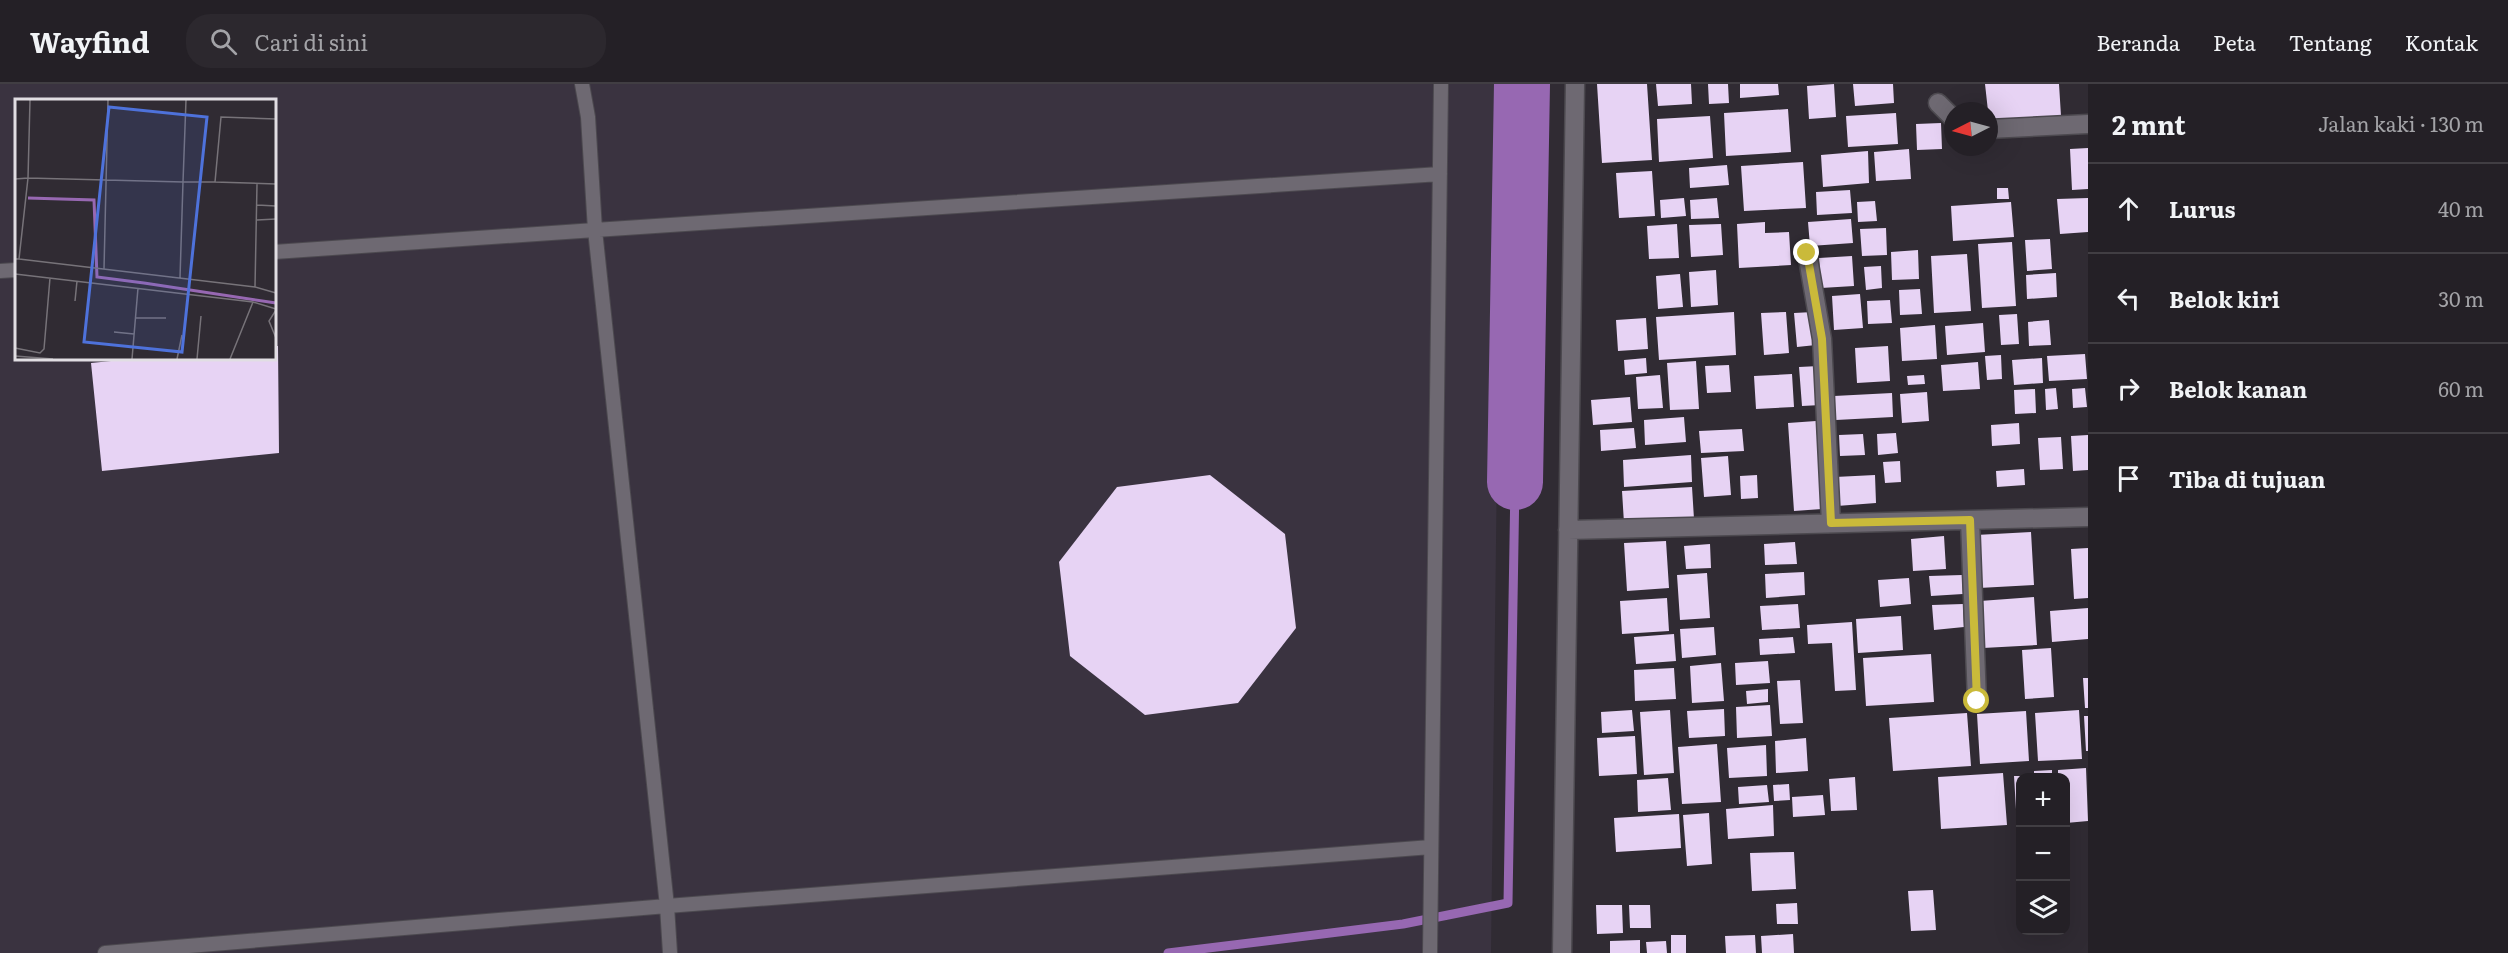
<!DOCTYPE html>
<html lang="id">
<head>
<meta charset="utf-8">
<style>
  :root { --surface:#242026; --page:#2c282e; --text:#f1f3f6; --muted:#a3a3a7; --line:#413e43 }
  body { margin:0; font-family:Literata,serif; background:var(--page); color:var(--text) }
  .controls { position:absolute; right:18px; bottom:18px; display:grid; overflow:hidden; border-radius:12px; box-shadow:0 6px 24px #0002 }
  .controls button { width:54px; height:54px; display:grid; place-items:center; padding:0; border:0; border-bottom:2px solid var(--line); background:var(--surface); color:var(--text); font:30px sans-serif }
  .compass { position:absolute; left:1944px; top:18px; width:54px; height:54px; border-radius:50%; background:var(--surface); box-shadow:0 6px 24px #0002; rotate:264deg }
  .stop { position:absolute; width:18px; height:18px; margin:-14px; border:4px solid #caba3a; border-radius:50%; background:#fff }
  .stop.end { background:#caba3a; border-color:#fff; box-shadow:0 2px 6px #0008 }
  .list { margin:0; padding:0; list-style:none }
  h2 { display:flex; justify-content:space-between; align-items:center; height:78px; margin:0; padding:0 24px; font-size:26px }
  h2 small { font-size:20px; font-weight:400; color:var(--muted) }
  .list li { display:grid; grid-template-columns:39px 1fr auto; gap:18px; align-items:center; box-sizing:border-box; height:90px; padding:0 24px; border-top:2px solid var(--line) }
  .list b { display:block; font-size:22px; white-space:nowrap }
  .list em { font-size:20px; font-style:normal; color:var(--muted) }
  .icon { flex:none; width:33px; height:33px; fill:none; stroke:currentColor; stroke-width:2; stroke-linecap:round; stroke-linejoin:round }
  .map { position:relative; flex:none; width:2088px; height:869px; overflow:hidden }
  header { display:flex; align-items:center; gap:36px; box-sizing:border-box; height:84px; padding:0 30px; background:var(--surface); border-bottom:2px solid var(--line) }
  header strong { font-size:28px }
  nav { display:flex; gap:33px; margin-inline-start:auto; font-size:21px }
  .search { width:420px; height:54px; background:var(--page); display:flex; align-items:center; gap:15px; box-sizing:border-box; padding:0 21px; border-radius:24px; color:var(--muted); font-size:22px }
  main { display:flex }
  aside { flex:1; background:var(--surface) }
  .map>svg:first-child { display:block }
  .built { fill:#3a3340; fill-rule:evenodd }
  .lines { fill:none; stroke-linecap:round; stroke-linejoin:round }
  .stream { stroke:#9768b2; stroke-width:9 }
  .river { stroke:#9768b2; stroke-width:56 }
  .building { fill:#e7d3f4 }
  .lane-casing { stroke:#4c494f; stroke-width:16 }
  .street-casing { stroke:#4c494f; stroke-width:21 }
  .lane { stroke:#6e6972; stroke-width:14 }
  .street { stroke:#6e6972; stroke-width:18 }
  .route { stroke:#caba3a; stroke-width:8 }
  .inset-river { fill:none; stroke:#9768b2; stroke-width:3 }
  .inset-road { fill:none; stroke:#777379; stroke-width:1.5 }
  .view { fill:#4e72db; fill-opacity:0.15; stroke:#4e72db; stroke-width:3 }
  .inset-edge { fill:none; stroke:#e1dee3; stroke-width:3 }
</style>
</head>
<body>
<header>
<strong>Wayfind</strong>
<div class="search"><svg class="icon" aria-label="search" viewBox="0 0 24 24"><circle cx="10" cy="10" r="6"/><path d="M15 15l6 6"/></svg>Cari di sini</div>
<nav><a>Beranda</a><a>Peta</a><a>Tentang</a><a>Kontak</a></nav>
</header>
<main>
<div class="map">
<svg width="2088" height="869" viewBox="0 0 2088 869">
  <rect width="100%" height="100%" fill="#302b33"/>
  <path class="built" d="M0 0H1506L1499 214 1491 869H0ZM16 16H274V274H16Z"/>
  <g class="lines">
    <path class="stream" d="M1168 869 1403 840 1508 819 1515 398"/>
    <path class="river" d="M1515 398 1522 0"/>
  </g>
  <path class="building" d="M1597 0H1647L1652 76 1602 79Z
    M1656 0H1691L1692 20 1658 22Z
    M1708 0H1728L1729 19 1709 20Z
    M1740 0H1778L1779 11 1740 14Z
    M1834 0 1836 33 1809 35 1807 2Z
    M1853 0H1893L1894 19 1855 22Z
    M1985 0H2059L2061 32 1989 36Z
    M1788 25 1791 68 1726 72 1724 29Z
    M1896 29 1898 60 1848 63 1846 32Z
    M1710 32 1713 74 1659 78 1657 35Z
    M1941 39 1942 65 1917 66 1916 40Z
    M2088 64V105L2072 106 2070 65Z
    M1909 65 1911 95 1876 97 1874 68Z
    M1868 67 1869 99 1823 103 1821 71Z
    M1803 78 1806 124 1744 127 1741 82Z
    M1727 81 1729 101 1690 104 1689 84Z
    M1652 87 1655 132 1619 134 1616 89Z
    M1997 104H2008L2009 115H1997Z
    M1850 106 1852 129 1817 131 1816 108Z
    M1684 114 1686 132 1661 134 1660 116Z
    M1717 114 1719 134 1691 135 1690 116Z
    M2088 114V148L2060 150 2057 115Z
    M1875 117 1877 137 1858 138 1857 118Z
    M2011 118 2014 153 1953 157 1951 122Z
    M1851 135 1853 159 1810 162 1808 138Z
    M1765 138V149L1789 148 1791 181 1739 184 1737 140Z
    M1677 140 1679 174 1649 175 1647 142Z
    M1721 140 1723 171 1691 173 1689 141Z
    M1886 144 1887 171 1862 172 1860 145Z
    M2050 155 2052 185 2027 187 2025 156Z
    M2012 158 2016 222 1982 224 1978 160Z
    M1918 166 1919 195 1892 196 1891 168Z
    M1967 170 1971 227 1934 229 1931 172Z
    M1852 172 1854 202 1821 204 1819 174Z
    M1881 182 1882 204 1866 206 1864 183Z
    M1716 186 1718 221 1691 223 1689 188Z
    M2056 189 2057 213 2027 215 2026 191Z
    M1680 190 1683 223 1658 225 1656 192Z
    M1920 205 1922 230 1900 231 1899 206Z
    M1860 210 1863 244 1834 246 1832 212Z
    M1890 216 1892 239 1868 240 1867 217Z
    M1734 228 1736 271 1659 276 1656 233Z
    M1786 228 1789 269 1764 271 1761 229Z
    M1813 228 1816 261 1797 263 1794 229Z
    M2017 230 2019 260 2001 261 1999 231Z
    M1646 234 1648 265 1618 267 1616 236Z
    M2049 236 2051 261 2029 262 2028 238Z
    M1983 239 1985 268 1947 271 1945 242Z
    M1935 241 1937 275 1902 277 1900 244Z
    M274 262H278L279 369 102 387 91 279 141 274H274Z
    M1888 262 1890 297 1857 299 1855 264Z
    M2085 270 2087 295 2049 297 2047 272Z
    M2001 271 2002 295 1987 296 1985 272Z
    M1646 274 1647 289 1625 291 1624 276Z
    M2042 274 2043 299 2014 301 2012 276Z
    M1696 277 1699 325 1670 326 1667 279Z
    M1978 278 1980 305 1943 307 1941 281Z
    M1729 281 1731 308 1707 309 1705 282Z
    M1819 282 1821 321 1802 322 1799 283Z
    M1792 290 1794 323 1756 325 1754 292Z
    M1660 291 1663 324 1638 325 1636 293Z
    M1924 291 1925 300 1908 301 1907 292Z
    M2056 304 2058 325 2046 326 2045 305Z
    M2085 304 2087 323 2073 324 2072 305Z
    M2035 305 2036 329 2015 330 2014 306Z
    M1927 308 1929 337 1902 339 1900 310Z
    M1892 309 1893 333 1836 336 1834 312Z
    M1630 313 1632 338 1593 341 1591 316Z
    M1684 333 1686 358 1645 361 1644 336Z
    M1816 337 1822 425 1794 427 1788 339Z
    M2019 339 2020 360 1992 362 1991 341Z
    M1634 344 1636 364 1601 367 1600 346Z
    M1742 345 1744 367 1701 369 1699 347Z
    M1896 349 1898 369 1878 371 1877 350Z
    M1863 350 1865 371 1840 372 1839 351Z
    M2088 351V386L2073 387 2071 352Z
    M2061 353 2063 385 2040 386 2038 354Z
    M1691 371 1692 398 1624 403 1623 376Z
    M1728 372 1731 411 1704 413 1701 374Z
    M1900 377 1901 398 1885 399 1883 378Z
    M2024 385 2025 401 1997 403 1996 387Z
    M1210 391 1285 450 1296 544 1238 619 1145 631 1070 572 1059 478 1117 403Z
    M1757 391 1758 414 1741 415 1740 392Z
    M1875 391 1876 419 1837 422 1835 393Z
    M1692 403 1694 435 1624 439 1622 407Z
    M2031 448 2034 501 1979 504 1976 451Z
    M1944 452 1946 485 1913 487 1911 455Z
    M1666 457 1669 504 1627 507 1624 459Z
    M1795 458 1797 480 1765 481 1764 460Z
    M1710 460 1711 484 1686 485 1684 462Z
    M2088 464V514L2074 515 2071 465Z
    M1804 488 1805 511 1766 514 1765 490Z
    M1707 489 1710 534 1680 536 1677 491Z
    M1962 491 1963 510 1931 512 1929 492Z
    M1909 494 1911 520 1880 523 1878 496Z
    M2034 513 2037 561 1983 564 1980 517Z
    M1667 514 1669 547 1622 550 1620 517Z
    M1798 520 1800 544 1762 546 1760 522Z
    M1963 520 1964 543 1934 546 1932 521Z
    M2088 524V555L2052 558 2050 527Z
    M1901 532 1903 566 1858 569 1856 535Z
    M1852 538 1856 606 1835 607 1832 559 1808 560 1807 541Z
    M1714 543 1716 571 1682 574 1680 545Z
    M1674 550 1676 577 1636 580 1634 553Z
    M1793 553 1795 569 1760 571 1759 555Z
    M2051 564 2054 613 2025 615 2022 566Z
    M1931 570 1934 618 1866 622 1863 574Z
    M1768 577 1770 599 1736 601 1735 579Z
    M1721 579 1724 617 1692 619 1690 582Z
    M1674 584 1676 615 1635 617 1634 586Z
    M2083 594H2088V624H2085Z
    M1800 596 1803 639 1780 640 1777 597Z
    M1768 605V618L1747 620 1746 607Z
    M1770 621 1772 652 1737 654 1736 623Z
    M1724 625 1725 652 1689 654 1687 627Z
    M1632 626 1634 647 1602 649 1601 628Z
    M1670 626 1674 689 1644 691 1640 628Z
    M2079 626 2082 675 2038 677 2035 629Z
    M2026 627 2029 677 1980 680 1977 630Z
    M1967 629 1971 682 1893 687 1889 634Z
    M2084 632H2088V667H2086Z
    M1635 652 1637 690 1599 692 1597 654Z
    M1806 654 1808 687 1776 689 1775 657Z
    M1717 660 1721 718 1682 720 1678 663Z
    M1766 661 1767 692 1729 694 1727 664Z
    M2086 684 2088 737 2066 739V694H2058V686Z
    M2052 686V694H2034V687Z
    M2003 689 2007 741 1941 745 1938 693Z
    M2014 692H2020V742H2017Z
    M1855 693 1857 726 1831 727 1829 695Z
    M1668 694 1671 726 1638 728 1637 696Z
    M1789 700 1790 716 1774 717 1773 701Z
    M1767 701 1769 718 1739 720 1738 703Z
    M1823 711 1825 731 1793 733 1792 713Z
    M1773 721 1774 752 1728 755 1726 725Z
    M1709 729 1712 780 1687 782 1683 731Z
    M1679 730 1681 764 1616 768 1614 734Z
    M1794 768 1796 805 1752 807 1750 769Z
    M1933 806 1936 846 1911 847 1908 807Z
    M1797 819 1798 840H1777L1776 820Z
    M1596 821H1622L1623 849 1597 850Z
    M1629 821H1650L1651 844H1630Z
    M1793 850 1794 869H1762L1761 852Z
    M1671 851H1686V869H1671Z
    M1755 851 1756 869H1726L1725 852Z
    M1640 856V869H1610V857Z
    M1666 857 1667 869H1647L1646 858Z"/>
  <g class="lines">
    <defs>
      <path id="lane" d="M274 168 595 146 588 33 582 0
        M0 187 16 186
        M105 869 667 822 1431 763
        M670 869 667 822 595 146 1440 90
        M1430 869 1441 0"/>
      <path id="street" d="M1938 19 1953 34
        M1989 45 2088 40
        M1807 169 1822 255 1831 439
        M1970 436 1977 617
        M1568 446 2088 433
        M1562 869 1575 0"/>
    </defs>
    <use href="#lane" class="lane-casing"/>
    <use href="#street" class="street-casing"/>
    <use href="#lane" class="lane"/>
    <use href="#street" class="street"/>
  </g>
  <g class="lines">
    <path class="route" d="M1807 169 1822 255 1831 439 1970 436 1977 617"/>
  </g>
  <g transform="translate(15 15)">
    <rect width="261" height="261" fill="#302b33"/>
    <path class="inset-river" d="M13 99 79 101 82 178 129 184M129 184 261 204"/>
    <path class="inset-road" d="M171 1 168 83H200M261 20 206 18 200 83 261 85M0 80 13 79 15 1M242 85 240 188 261 194M242 106 261 107M242 121 261 120M0 160H4L13 79 168 83 165 179M4 160 240 188M89 170 93 1M0 175 238 203 261 210M60 202 62 182M261 211 254 222 261 239M121 219H151M99 233 119 235M0 249 25 254 29 250 35 179M0 257 38 260M117 260 123 189M162 260 167 236M182 260 186 217M215 260 238 203"/>
    <path class="view" d="M94 8 192 18 167 253 69 243Z"/>
    <rect width="261" height="261" class="inset-edge"/>
  </g>
</svg>
<div class="controls">
<button>+</button>
<button>−</button>
<button><svg class="icon" aria-label="layers" viewBox="0 0 24 24"><path d="M12 4l9 5-9 5-9-5zM3 14l9 5 9-5"/></svg></button>
</div>
<svg class="compass" viewBox="-18 -18 36 36"><path d="M0-13l5 13h-10z" fill="#e53935"/><path d="M0 13l5-13h-10z" fill="#a3a3a7"/></svg>
<div class="stop" style="left:1977px;top:617px"></div>
<div class="stop end" style="left:1807px;top:169px"></div>
</div>
<aside>
<h2>2 mnt<small>Jalan kaki · 130 m</small></h2>
<ul class="list">
<li><svg class="icon" aria-label="ahead" viewBox="0 0 24 24"><path d="M12 20V5M6 11l6-6 6 6"/></svg><div><b>Lurus</b></div><em>40 m</em></li>
<li><svg class="icon" aria-label="left" viewBox="0 0 24 24"><path d="M17 20v-9H6M10 6l-5 5 5 5"/></svg><div><b>Belok kiri</b></div><em>30 m</em></li>
<li><svg class="icon" aria-label="right" viewBox="0 0 24 24"><path d="M7 20v-9h11M14 6l5 5-5 5"/></svg><div><b>Belok kanan</b></div><em>60 m</em></li>
<li><svg class="icon" aria-label="arrive" viewBox="0 0 24 24"><path d="M6 21V4h12l-3 4 3 4H6"/></svg><div><b>Tiba di tujuan</b></div></li>
</ul>
</aside>
</main>
</body>
</html>
